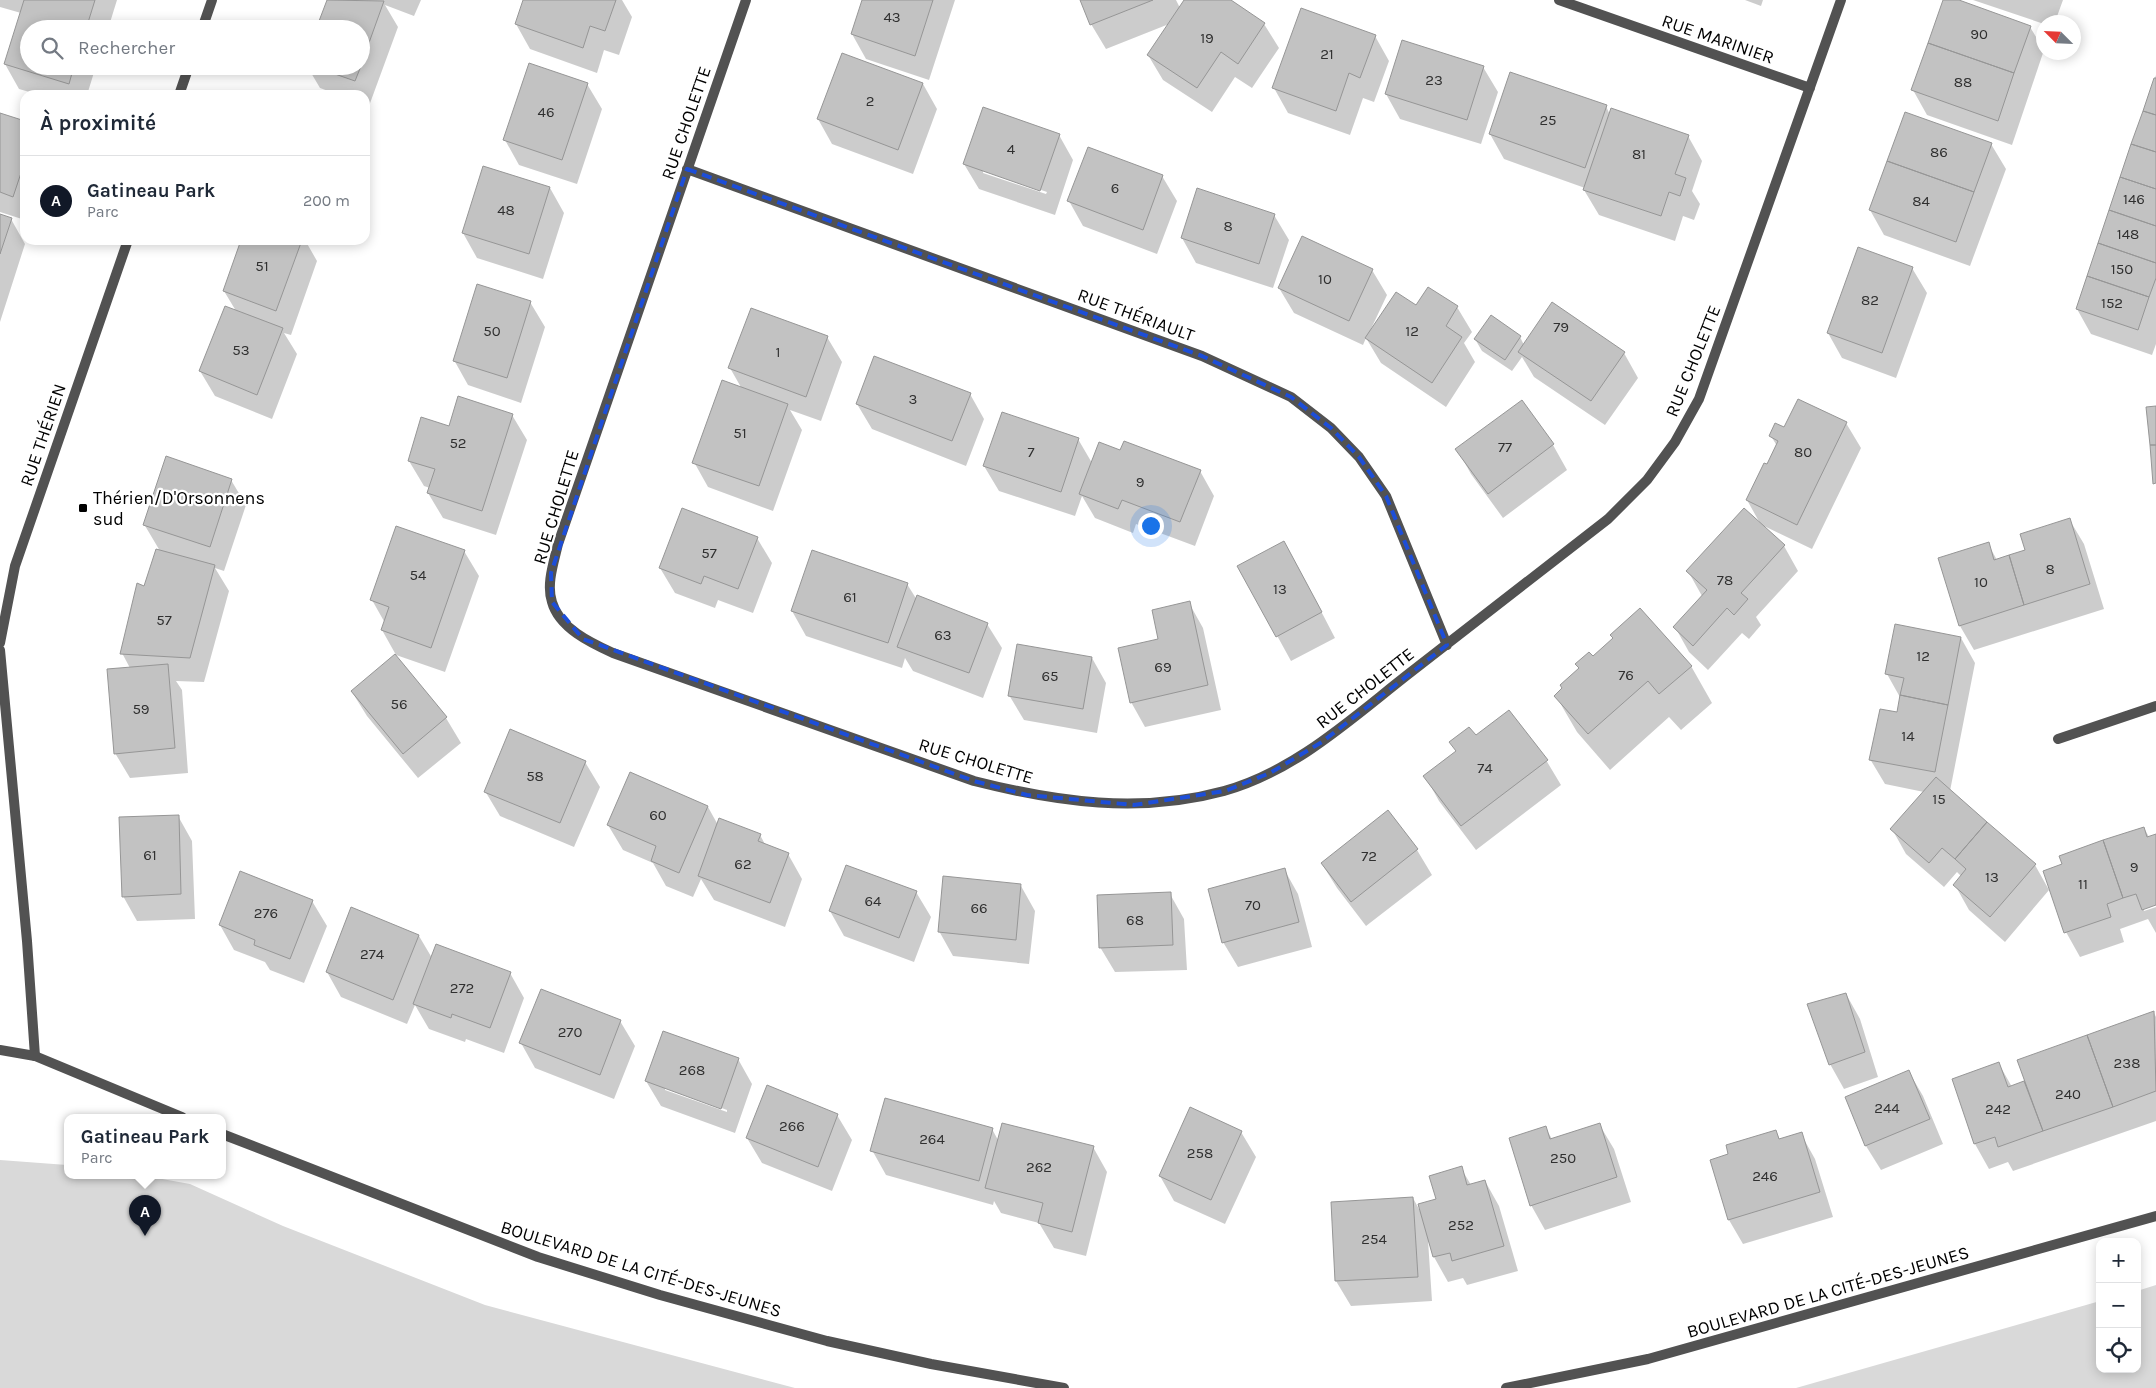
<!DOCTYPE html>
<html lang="fr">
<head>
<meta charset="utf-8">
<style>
  :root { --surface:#fff; --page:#f6f6f7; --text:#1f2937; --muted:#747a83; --line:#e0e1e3; --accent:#111827 }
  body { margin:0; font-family:Karla,sans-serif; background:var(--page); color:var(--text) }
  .controls { position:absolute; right:15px; bottom:15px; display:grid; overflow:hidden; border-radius:10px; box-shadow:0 2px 12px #0003 }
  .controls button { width:45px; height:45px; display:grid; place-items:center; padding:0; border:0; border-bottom:1px solid var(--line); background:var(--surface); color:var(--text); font:25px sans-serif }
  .compass { position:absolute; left:2036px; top:15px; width:45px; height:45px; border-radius:50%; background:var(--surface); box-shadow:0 2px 12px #0003; rotate:294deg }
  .you { position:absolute; left:1150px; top:525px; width:18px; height:18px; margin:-12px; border:4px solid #fff; border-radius:50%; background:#1a73e8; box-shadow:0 0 0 8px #1a73e833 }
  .badge { display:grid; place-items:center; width:32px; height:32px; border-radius:50%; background:var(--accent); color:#fff; font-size:16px; font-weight:700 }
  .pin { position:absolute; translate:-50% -41px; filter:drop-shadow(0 1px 2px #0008) }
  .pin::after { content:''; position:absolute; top:26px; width:18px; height:15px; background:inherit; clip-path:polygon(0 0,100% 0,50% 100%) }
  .popup { position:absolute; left:64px; top:1114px; width:162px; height:65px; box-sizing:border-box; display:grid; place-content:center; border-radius:10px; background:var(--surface); filter:drop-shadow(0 1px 4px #0005); font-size:16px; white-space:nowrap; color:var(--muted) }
  .popup b { font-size:19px; color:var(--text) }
  .popup::after { content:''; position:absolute; left:50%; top:100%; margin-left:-10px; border:10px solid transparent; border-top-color:var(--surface) }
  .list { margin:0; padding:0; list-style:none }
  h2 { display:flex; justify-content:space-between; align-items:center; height:65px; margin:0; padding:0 20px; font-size:21px }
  h2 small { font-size:16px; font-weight:400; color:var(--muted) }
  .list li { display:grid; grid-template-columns:32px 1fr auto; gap:15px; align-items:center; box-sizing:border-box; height:90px; padding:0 20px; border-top:1px solid var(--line) }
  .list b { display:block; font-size:19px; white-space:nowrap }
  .list p { margin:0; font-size:16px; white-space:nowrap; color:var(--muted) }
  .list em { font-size:16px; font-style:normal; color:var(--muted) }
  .icon { flex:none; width:28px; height:28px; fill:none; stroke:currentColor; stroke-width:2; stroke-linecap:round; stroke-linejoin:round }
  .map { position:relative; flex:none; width:2156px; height:1388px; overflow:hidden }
  .search { position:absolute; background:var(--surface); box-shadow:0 2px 12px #0003; left:20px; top:20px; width:350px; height:55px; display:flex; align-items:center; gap:12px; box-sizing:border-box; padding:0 18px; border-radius:28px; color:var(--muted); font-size:19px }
  .panel { position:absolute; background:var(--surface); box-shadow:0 2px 12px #0003; left:20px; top:90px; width:350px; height:155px; border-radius:15px }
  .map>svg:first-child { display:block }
  .green { fill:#d9d9d9 }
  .shadow { fill:#0003; fill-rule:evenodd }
  .building { fill:#c2c2c2; stroke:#969696 }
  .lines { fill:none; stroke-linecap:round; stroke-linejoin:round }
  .minor { stroke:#525252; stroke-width:10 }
  .tertiary { stroke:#525252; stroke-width:10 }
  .marked { fill:none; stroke:#1d4ed8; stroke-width:4; stroke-dasharray:10 6; stroke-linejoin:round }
  .poi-dot { fill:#000; stroke:#fff; stroke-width:2 }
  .labels { text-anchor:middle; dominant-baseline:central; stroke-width:4.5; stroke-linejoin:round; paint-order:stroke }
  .number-label { font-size:15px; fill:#303030 }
  .street-label { font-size:18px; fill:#000; stroke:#fff }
  .poi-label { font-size:18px; fill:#000; stroke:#fff; text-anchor:start }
</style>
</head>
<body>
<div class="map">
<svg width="2156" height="1388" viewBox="0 0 2156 1388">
  <rect width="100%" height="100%" fill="#fff"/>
  <path class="green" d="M0 1160 67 1165 68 1175H140L190 1184 283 1226 485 1305 795 1388H0Z
    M2156 1285V1388H1796L2100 1301V1369H2137V1291Z"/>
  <path class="shadow" d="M0 0H117L108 29H29V66H96L87 95H40L19 89 5 64 21 13 0 7Z
    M328 0H421L414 16 385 5 398 27 369 106 365 104V95H339L320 88 307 66H361V29H318Z
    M525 0H622L632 17 619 55 604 50 597 73 530 49 516 24Z
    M863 0H955L929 80 866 59 852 34Z
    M1082 0H1176L1180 8 1185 0H1228L1264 24 1279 48 1252 88 1235 77 1212 112 1163 80 1148 55 1169 24 1106 49 1091 24Z
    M1745 0H1763L1761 6Z
    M1944 0H1955L2030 27 2044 50 2012 145 1927 115 1913 90Z
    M1973 0H2063L2055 22H2044V24Z
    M1375 36 1389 61 1374 102 1363 98 1350 135 1288 113 1274 88Z
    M842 54 923 84 937 109 913 174 832 144 818 119Z
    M1483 67 1498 92 1481 144 1400 119 1386 94Z
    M2156 75V344L2152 355 2091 334 2077 309Z
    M587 84 602 109 577 184 519 165 505 140Z
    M1606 106 1610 115 1688 136 1702 161 1692 191 1700 204 1694 220 1683 216 1675 241 1599 215 1584 190 1585 188 1504 159 1490 134Z
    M0 114 25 122V220L0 212Z
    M1059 135 1073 160 1055 215 979 189 964 164ZM983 170 1047 192 1046 194 983 173Z
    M1991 144 2006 169 1970 266 1884 235 1870 210Z
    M1162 176 1177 201 1157 254 1083 226 1069 201Z
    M550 188 564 213 543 279 477 258 463 233Z
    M0 215 11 219 25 244 0 322Z
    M1274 215 1289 240 1273 288 1196 263 1182 238Z
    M243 240H305L317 261 291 335 284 333 297 354 272 419 215 396 200 371 236 311 224 291Z
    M1912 268 1927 293 1896 378 1842 358 1828 333Z
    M1372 270 1387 295 1370 331 1416 307H1457L1472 332 1464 343 1475 362 1446 407 1381 363 1366 338 1363 345 1294 313 1279 288Z
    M530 302 545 327 521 403 468 385 454 360Z
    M1491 317 1520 337 1524 345 1624 353 1638 378 1605 425 1534 377 1522 357 1512 371 1482 351 1475 339Z
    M827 337 842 362 821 421 790 410 802 430 773 511 708 487 694 462 742 389 730 368Z
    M970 394 984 419 966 466 872 429 857 404Z
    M1521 402 1553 445 1567 470 1503 518 1471 474 1457 449Z
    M512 415 527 440 496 535 443 518 428 493 430 488 424 486 409 461 449 427Z
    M1846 423 1861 448 1812 549 1762 525 1784 546 1798 571 1756 617 1761 625 1749 639 1742 633 1708 670 1689 652 1675 627 1702 596 1688 571 1761 525 1747 500 1777 446 1771 436 1785 429Z
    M1078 439 1092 463 1121 452 1200 471 1214 496 1195 546 1136 524 1133 533 1095 518 1082 496 1075 516 999 491 984 466Z
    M231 480 246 505 224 571 215 568 229 591 204 682 176 681 182 690 188 773 130 778 115 753 130 668 122 653 160 551 144 524Z
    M2069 519 2084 544 2104 609 1974 650 1960 626 1988 544 1997 560 2027 550Z
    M757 538 772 563 753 613 718 600 715 608 675 593 660 568Z
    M464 551 479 576 445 672 396 655 382 630 385 623 372 600Z
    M1239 566 1298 567 1335 638 1291 661Z
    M907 584 917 600 987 624 1002 648 983 698 913 671 905 658 902 668 806 636 792 611Z
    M1189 603 1203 628 1221 710 1145 727 1131 702 1159 640Z
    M1961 638 1975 663 1950 791 2035 865 2049 890 2005 942 1969 910 1955 885 1962 877 1957 872 1944 887 1906 854 1892 829 1924 792 1885 784 1870 759 1898 714 1901 699 1887 674Z
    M1614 639 1691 666 1712 703 1681 730 1669 717 1610 770 1577 732 1556 696 1580 669 1577 664 1593 658Z
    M395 656 446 718 461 743 418 778 367 716 352 692Z
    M1092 658 1106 683 1097 733 1024 720 1009 695Z
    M1476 737 1546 760 1561 785 1476 850 1439 801 1425 776 1457 752 1451 742Z
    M585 762 600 787 574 847 500 816 485 791Z
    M708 807 718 825 760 835 766 846 788 854 802 879 785 927 714 900 701 879 693 897 666 886 653 863 623 850 608 825Z
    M1388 812 1417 850 1432 875 1366 926 1337 888 1322 864Z
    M178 816 192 841 195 919 137 921 123 896Z
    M2144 828 2149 837 2156 835V904L2144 908V911L2156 907V933L2148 919 2120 929 2124 942 2080 957 2066 932 2064 864Z
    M1284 869 1298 894 1312 947 1238 967 1223 942Z
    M1021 886 1035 911 1029 964 953 956 939 931Z
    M916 892 931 917 914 962 844 936 830 911Z
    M1170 894 1184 919 1187 970 1115 972 1100 947Z
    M312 901 327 926 304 983 270 970 265 962 234 950 220 925Z
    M419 936 432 958 510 973 524 998 504 1053 466 1039 465 1042 429 1029 415 1005 407 1024 341 997 327 972Z
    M1846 994 1860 1019 1878 1077 1844 1089 1830 1064Z
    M2154 1013 2156 1017V1121L2013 1171 2008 1162 1989 1169 1975 1144 1953 1080 1999 1064 2012 1087 2026 1081Z
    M620 1021 635 1046 614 1099 535 1068 521 1043Z
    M738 1059 752 1084 735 1133 661 1106 646 1081ZM665 1087 727 1110V1112L665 1090Z
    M1909 1072 1923 1096 1943 1144 1881 1170 1866 1146 1846 1098Z
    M837 1115 852 1140 832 1191 762 1163 747 1138Z
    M1599 1124 1614 1149 1631 1202 1545 1230 1531 1205 1545 1127 1552 1139Z
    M992 1129 998 1140 1093 1147 1107 1172 1086 1256 1054 1248 1039 1223 1001 1213 994 1201 993 1205 886 1175 872 1150Z
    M1776 1131 1780 1140 1801 1134 1815 1159 1833 1217 1743 1244 1729 1220 1730 1155Z
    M1241 1132 1256 1157 1225 1224 1174 1201 1160 1176Z
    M1461 1168 1471 1185 1485 1181 1499 1206 1518 1271 1467 1285 1463 1278 1448 1282 1434 1257 1428 1240 1432 1301 1351 1306 1336 1281 1413 1198 1420 1211 1438 1200Z"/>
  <path class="building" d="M24 0H95L86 29H29V66H74L69 84 4 64Z
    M327 0 384 1 361 65V29H316Z
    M523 0H616L605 31 590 26 583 48 515 24Z
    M862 0H933L915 56 851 34Z
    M1080 0H1153L1090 25Z
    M1184 0H1231L1265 23 1238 64 1221 52 1197 88 1147 55Z
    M1943 0H1959L2031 26 2014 73 1928 43Z
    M1301 8 1376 35 1360 78 1349 73 1336 111 1272 88Z
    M1402 40 1484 66 1467 120 1385 94Z
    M1928 43 2014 73 1998 121 1911 90Z
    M842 53 923 83 898 150 817 119Z
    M529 63 588 83 562 160 503 140Z
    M312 66H361L355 81Z
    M1510 72 1607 105 1585 168 1489 134Z
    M2154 78H2156V115L2143 111Z
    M983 107 1060 134 1040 191 963 164Z
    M1611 108 1689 135 1675 174 1686 178 1680 196 1669 192 1661 216 1583 190Z
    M2143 111 2156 115V152L2131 144Z
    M1905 112 1992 143 1974 192 1887 161Z
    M0 113 25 121V161L13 197 0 192Z
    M2131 144 2156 152V189L2120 177Z
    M1088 147 1163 175 1143 230 1067 201Z
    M1887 161 1974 192 1956 242 1869 210Z
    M483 166 550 187 529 254 462 233Z
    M2120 177 2156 189V226L2109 210Z
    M1197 188 1275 214 1259 264 1181 238Z
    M2109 210 2156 226V263L2098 243Z
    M0 214 12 218 0 254Z
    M1302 236 1373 269 1349 321 1278 288Z
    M241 240H302L276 311 223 291Z
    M2098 243 2156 263V278L2149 297 2087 276Z
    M1858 247 1913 267 1882 353 1827 333Z
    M2087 276 2149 297 2138 330 2076 309Z
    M477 284 531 301 507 378 453 361Z
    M1428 287 1458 306 1446 326 1462 337 1432 383 1365 338 1396 292 1416 305Z
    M1552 302 1625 352 1591 401 1518 352Z
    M225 306 283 328 257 395 199 371Z
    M751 308 828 336 806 397 728 368Z
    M1491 315 1521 336 1505 360 1474 339Z
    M874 356 971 393 952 441 856 404Z
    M722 380 788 404 759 486 692 463Z
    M458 396 513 414 482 511 427 493 435 469 408 461 421 417 449 426Z
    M1798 399 1847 422 1797 525 1746 500 1764 463 1767 464 1778 441 1769 436 1775 423 1784 427Z
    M1522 400 1554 444 1488 494 1455 449Z
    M2156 406V445H2150L2146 407Z
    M1002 412 1079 438 1061 492 983 466Z
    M1124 441 1201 470 1180 522 1122 500 1118 509 1079 494 1099 442 1120 450Z
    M2150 445H2156V483L2153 484Z
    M166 456 232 479 210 547 143 525Z
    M682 508 758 537 738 589 704 576 701 584 659 568Z
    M1744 508 1785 545 1741 593 1748 599 1734 615 1727 608 1693 646 1673 627 1707 590 1686 571Z
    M2070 518 2090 584 2024 605 2009 555 2025 550 2020 534Z
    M396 526 465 550 431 648 381 630 389 607 370 600Z
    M1284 541 1322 612 1276 637 1237 566Z
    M1989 542 1994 560 2009 555 2024 605 1959 626 1938 558Z
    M156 549 215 565 190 658 120 654 137 583 144 586Z
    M812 550 908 583 888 643 791 611Z
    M917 595 988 623 969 673 897 647Z
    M1190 601 1208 685 1130 703 1118 648 1158 639 1152 610Z
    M1640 608 1692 666 1659 694 1648 681 1588 734 1554 696 1562 688 1560 685 1579 668 1575 664 1589 652 1593 656 1613 638 1610 635Z
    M1895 624 1961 637 1948 705 1900 695 1904 678 1885 674Z
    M1017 644 1092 657 1083 709 1008 696Z
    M395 654 447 717 403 754 351 691Z
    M168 664 175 748 114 754 107 669Z
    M1900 695 1948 705 1935 772 1869 760 1880 709 1897 712Z
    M1509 710 1548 760 1461 826 1423 776 1456 751 1449 742 1469 727 1476 735Z
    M510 729 586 761 560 823 484 792Z
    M630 772 708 806 679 873 651 861 656 846 607 825Z
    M1936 777 1987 822 1955 859 1942 848 1929 863 1890 829Z
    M1388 810 1418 849 1351 902 1321 863Z
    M179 815 181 894 122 897 119 817Z
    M719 818 761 834 758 841 789 853 770 903 698 876Z
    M1987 822 2036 864 1990 917 1953 885 1966 869 1955 859Z
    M2144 827 2147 837 2156 834V905L2142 910 2136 894 2123 898 2103 840Z
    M2103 840 2123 898 2107 904 2111 917 2064 933 2043 871 2062 864 2059 856Z
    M846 865 917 891 899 938 829 911Z
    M1285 868 1299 922 1222 943 1208 889Z
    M240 871 313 900 290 959 254 945 255 940 219 925Z
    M943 876 1021 884 1016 940 938 932Z
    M1171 892 1173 945 1099 948 1097 895Z
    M351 907 419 935 393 1000 326 972Z
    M436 944 511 972 490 1028 452 1014 451 1018 413 1004Z
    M541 989 621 1020 600 1075 519 1043Z
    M1846 993 1865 1052 1829 1065 1807 1004Z
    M2154 1011 2156 1091 2113 1107 2087 1035Z
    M663 1031 739 1058 721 1109 645 1081Z
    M2087 1035 2113 1107 2043 1131 2017 1060Z
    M1999 1062 2008 1087 2024 1081 2043 1131 1998 1147 1995 1137 1974 1144 1952 1079Z
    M1909 1070 1930 1119 1865 1146 1845 1097Z
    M767 1085 838 1114 818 1167 746 1138Z
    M885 1098 993 1128 979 1181 870 1151Z
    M1190 1107 1242 1131 1211 1200 1159 1176Z
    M1002 1123 1094 1146 1072 1232 1038 1223 1043 1203 985 1188Z
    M1600 1123 1617 1177 1530 1206 1509 1138 1546 1126 1550 1139Z
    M1776 1130 1779 1139 1802 1132 1820 1192 1728 1220 1710 1160 1728 1154 1726 1145Z
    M1462 1166 1467 1185 1485 1180 1504 1246 1452 1261 1450 1253 1433 1257 1418 1204 1436 1199 1429 1176Z
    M1413 1197 1418 1277 1335 1281 1331 1202Z"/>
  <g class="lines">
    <path class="minor" d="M746 0 558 544C554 562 546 584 552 602 559 628 591 643 613 653L974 781C1057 802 1140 814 1224 791 1296 771 1353 717 1411 672 1476 621 1542 570 1608 519L1647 480 1675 442 1699 399 1841 0
      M1559 0 1810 88
      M202 29 212 0
      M179 95 189 66
      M687 169 1202 356 1291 397 1331 428 1359 457 1386 496 1447 645
      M0 643 15 566 128 240
      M0 650 27 941 35 1056
      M2058 739 2156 706"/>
    <path class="tertiary" d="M0 1050 35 1056 182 1117
      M222 1134 538 1257 660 1295 827 1341 931 1364 1064 1388
      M1506 1388 1648 1359 2156 1216"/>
  </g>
  <path class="marked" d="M687 169 1202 356 1291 397 1331 428 1359 457 1386 496 1447 645 1322 742 1270 773 1225 791 1134 805 1027 795 974 781 583 639 552 602 551 573Z"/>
  <rect class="poi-dot" x="78" y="503" width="10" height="10" rx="2.5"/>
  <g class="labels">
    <g class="number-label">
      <text x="892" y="17">43</text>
      <text x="1979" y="34">90</text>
      <text x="1207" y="38">19</text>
      <text x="1327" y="54">21</text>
      <text x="1434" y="80">23</text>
      <text x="1963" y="82">88</text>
      <text x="870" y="101">2</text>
      <text x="546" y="112">46</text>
      <text x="1548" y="120">25</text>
      <text x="1011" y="149">4</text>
      <text x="1939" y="152">86</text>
      <text x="1639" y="154">81</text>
      <text x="1115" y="188">6</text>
      <text x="2134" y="199">146</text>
      <text x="1921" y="201">84</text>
      <text x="506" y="210">48</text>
      <text x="1228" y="226">8</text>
      <text x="2128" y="234">148</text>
      <text x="262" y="266">51</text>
      <text x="2122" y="269">150</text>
      <text x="1325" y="279">10</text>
      <text x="1870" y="300">82</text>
      <text x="2112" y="303">152</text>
      <text x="1561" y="327">79</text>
      <text x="492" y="331">50</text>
      <text x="1412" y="331">12</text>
      <text x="241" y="350">53</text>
      <text x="778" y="352">1</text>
      <text x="913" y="399">3</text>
      <text x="740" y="433">51</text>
      <text x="458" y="443">52</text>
      <text x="1505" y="447">77</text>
      <text x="1031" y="452">7</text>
      <text x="1803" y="452">80</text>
      <text x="1140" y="482">9</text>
      <text x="709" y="553">57</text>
      <text x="2050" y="569">8</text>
      <text x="418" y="575">54</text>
      <text x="1725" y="580">78</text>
      <text x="1981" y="582">10</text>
      <text x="1280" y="589">13</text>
      <text x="850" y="597">61</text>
      <text x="164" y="620">57</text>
      <text x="943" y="635">63</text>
      <text x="1923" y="656">12</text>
      <text x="1163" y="667">69</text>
      <text x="1626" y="675">76</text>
      <text x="1050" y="676">65</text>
      <text x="399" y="704">56</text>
      <text x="141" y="709">59</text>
      <text x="1908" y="736">14</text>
      <text x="1485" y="768">74</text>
      <text x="535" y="776">58</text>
      <text x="1939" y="799">15</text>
      <text x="658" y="815">60</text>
      <text x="150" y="855">61</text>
      <text x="1369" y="856">72</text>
      <text x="743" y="864">62</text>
      <text x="2134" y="867">9</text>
      <text x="1992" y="877">13</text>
      <text x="2083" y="884">11</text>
      <text x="873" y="901">64</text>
      <text x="1253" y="905">70</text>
      <text x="979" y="908">66</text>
      <text x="266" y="913">276</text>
      <text x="1135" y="920">68</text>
      <text x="372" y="954">274</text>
      <text x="462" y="988">272</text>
      <text x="570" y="1032">270</text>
      <text x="2127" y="1063">238</text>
      <text x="692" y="1070">268</text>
      <text x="2068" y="1094">240</text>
      <text x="1887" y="1108">244</text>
      <text x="1998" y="1109">242</text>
      <text x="792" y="1126">266</text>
      <text x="932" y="1139">264</text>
      <text x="1200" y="1153">258</text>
      <text x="1563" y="1158">250</text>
      <text x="1039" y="1167">262</text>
      <text x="1765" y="1176">246</text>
      <text x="1461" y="1225">252</text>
      <text x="1374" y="1239">254</text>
    </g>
    <g class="street-label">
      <text transform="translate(1718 39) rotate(19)">RUE MARINIER</text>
      <text transform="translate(686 123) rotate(-71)">RUE CHOLETTE</text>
      <text transform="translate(1136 315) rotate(20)">RUE THÉRIAULT</text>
      <text transform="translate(1693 361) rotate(-68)">RUE CHOLETTE</text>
      <text transform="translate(43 435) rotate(-71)">RUE THÉRIEN</text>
      <text transform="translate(556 507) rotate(-73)">RUE CHOLETTE</text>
      <text transform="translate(1365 688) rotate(-38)">RUE CHOLETTE</text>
      <text transform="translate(976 761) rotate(17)">RUE CHOLETTE</text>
      <text transform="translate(641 1269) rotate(17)">BOULEVARD DE LA CITÉ-DES-JEUNES</text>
      <text transform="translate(1828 1292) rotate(-16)">BOULEVARD DE LA CITÉ-DES-JEUNES</text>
    </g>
    <g class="poi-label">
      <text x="93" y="498">Thérien/D'Orsonnens<tspan x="93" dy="21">sud</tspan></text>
    </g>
  </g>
</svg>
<div class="controls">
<button>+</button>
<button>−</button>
<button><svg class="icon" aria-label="locate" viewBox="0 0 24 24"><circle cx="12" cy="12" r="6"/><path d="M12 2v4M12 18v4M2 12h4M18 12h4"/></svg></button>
</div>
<svg class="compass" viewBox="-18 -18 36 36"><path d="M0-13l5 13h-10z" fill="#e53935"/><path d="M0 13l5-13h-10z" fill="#747a83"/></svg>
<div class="you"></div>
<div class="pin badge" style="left:145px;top:1236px">A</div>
<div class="popup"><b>Gatineau Park</b>Parc</div>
<div class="search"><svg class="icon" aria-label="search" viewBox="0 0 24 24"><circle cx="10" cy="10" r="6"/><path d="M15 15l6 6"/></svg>Rechercher</div>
<section class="panel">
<h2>À proximité<small></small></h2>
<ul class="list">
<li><span class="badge">A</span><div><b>Gatineau Park</b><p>Parc</p></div><em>200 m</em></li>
</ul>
</section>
</div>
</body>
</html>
